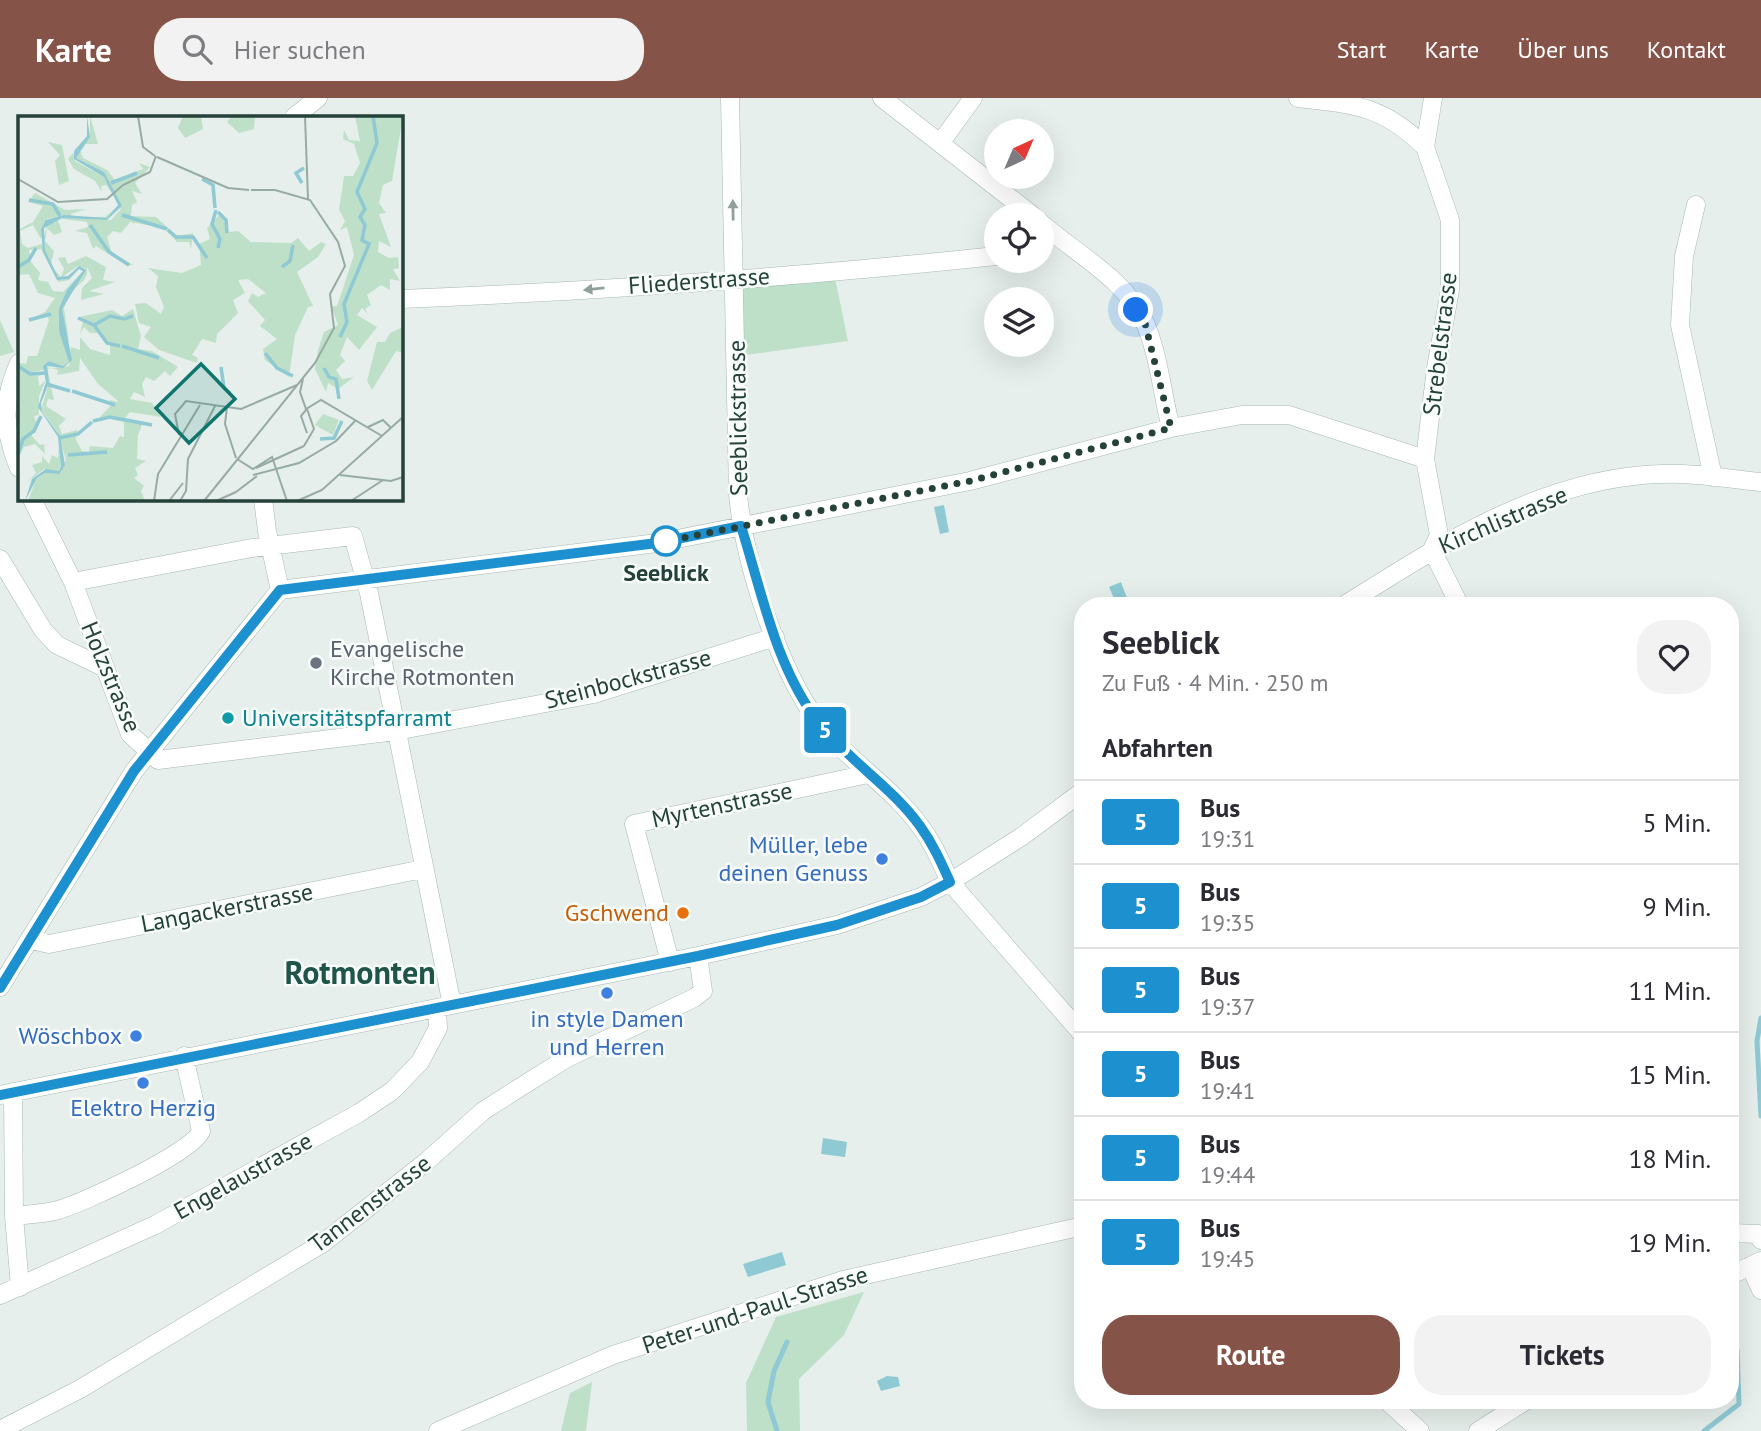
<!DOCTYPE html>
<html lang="de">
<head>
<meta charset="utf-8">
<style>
  :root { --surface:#fff; --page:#f2f2f3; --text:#2b2b33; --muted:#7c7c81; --line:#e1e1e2; --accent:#855347 }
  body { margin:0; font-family:"PT Sans",sans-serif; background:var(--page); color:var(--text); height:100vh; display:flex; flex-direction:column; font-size:26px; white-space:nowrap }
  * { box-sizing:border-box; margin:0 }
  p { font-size:23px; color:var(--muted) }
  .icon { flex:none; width:38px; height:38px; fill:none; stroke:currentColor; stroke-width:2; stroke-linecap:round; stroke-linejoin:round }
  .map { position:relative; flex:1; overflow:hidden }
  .details { position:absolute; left:1074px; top:499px; width:665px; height:812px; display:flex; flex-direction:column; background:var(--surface); border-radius:28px; box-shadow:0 7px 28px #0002 }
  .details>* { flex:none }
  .badge { padding:0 14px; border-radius:5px; font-size:24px; line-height:46px }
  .needle { width:46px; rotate:44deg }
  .tools { position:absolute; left:984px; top:21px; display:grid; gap:14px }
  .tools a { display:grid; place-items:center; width:70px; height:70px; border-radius:50%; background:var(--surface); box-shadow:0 7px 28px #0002; font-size:35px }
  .you { position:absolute; width:35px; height:35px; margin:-18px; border:5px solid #fff; border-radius:50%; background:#1a73e8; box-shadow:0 0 0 10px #1a73e833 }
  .map>.badge { position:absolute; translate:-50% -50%; box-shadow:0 0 0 4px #fff }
  h2 { padding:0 28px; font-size:26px; line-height:63px }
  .round { display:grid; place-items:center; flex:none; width:74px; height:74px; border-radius:28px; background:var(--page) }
  .head { display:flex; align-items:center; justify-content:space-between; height:119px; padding:0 28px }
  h1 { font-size:33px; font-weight:700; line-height:52px }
  .cta { display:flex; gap:14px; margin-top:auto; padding:14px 28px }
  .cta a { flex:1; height:80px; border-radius:28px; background:var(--accent); color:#fff; font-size:28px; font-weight:700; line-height:80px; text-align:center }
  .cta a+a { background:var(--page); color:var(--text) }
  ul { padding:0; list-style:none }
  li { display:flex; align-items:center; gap:21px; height:84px; padding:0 28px; border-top:2px solid var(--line) }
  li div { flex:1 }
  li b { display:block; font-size:26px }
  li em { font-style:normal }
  li .badge { min-width:77px; font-weight:700; text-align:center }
  header { display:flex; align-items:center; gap:42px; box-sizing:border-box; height:98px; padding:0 35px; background:var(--accent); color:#fff }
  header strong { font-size:33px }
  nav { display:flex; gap:38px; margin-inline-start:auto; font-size:24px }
  .search { width:490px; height:63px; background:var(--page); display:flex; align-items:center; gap:18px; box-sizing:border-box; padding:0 24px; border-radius:28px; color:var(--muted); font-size:26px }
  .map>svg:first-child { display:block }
  .green { fill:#bfe0c8 }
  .water { fill:#8ec9d4 }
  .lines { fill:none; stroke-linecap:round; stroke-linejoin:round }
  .stream { stroke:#8ec9d4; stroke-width:5 }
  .minor-casing { stroke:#a8b8b2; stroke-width:19 }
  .minor { stroke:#fff; stroke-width:18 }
  .oneway { fill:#92a09c }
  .line-casing { stroke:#fff; stroke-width:16 }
  .line { stroke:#1d90d0; stroke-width:10 }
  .walk { stroke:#24423a; stroke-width:7; stroke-dasharray:0 12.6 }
  .stop-dot { fill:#fff; stroke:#1d90d0; stroke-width:3.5 }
  .worship-dot { fill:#6b7280; stroke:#f7fbf9; stroke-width:2.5 }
  .culture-dot { fill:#0f9aa8; stroke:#f7fbf9; stroke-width:2.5 }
  .shop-dot { fill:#3f7fe0; stroke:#f7fbf9; stroke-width:2.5 }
  .food-dot { fill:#e8710a; stroke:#f7fbf9; stroke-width:2.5 }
  .labels { text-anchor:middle; stroke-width:5; stroke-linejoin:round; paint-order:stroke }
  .street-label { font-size:24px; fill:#24423a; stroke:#f7fbf9 }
  .stop-label { font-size:24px; font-weight:bold; fill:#24423a; stroke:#f7fbf9 }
  .worship-label { font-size:24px; fill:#5b616d; stroke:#f7fbf9; text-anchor:start }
  .culture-label { font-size:24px; fill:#0d838f; stroke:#f7fbf9; text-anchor:start }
  .shop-label { font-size:24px; fill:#366cbe; stroke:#f7fbf9; text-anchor:end }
  .food-label { font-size:24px; fill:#c56008; stroke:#f7fbf9; text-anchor:end }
  .district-label { font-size:32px; font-weight:bold; fill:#1f5548; stroke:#f7fbf9 }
  .inset-river { fill:none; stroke:#8ec9d4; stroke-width:3.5 }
  .inset-road { fill:none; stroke:#98aaa4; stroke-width:2 }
  .view { fill:#0f766e; fill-opacity:0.15; stroke:#0f766e; stroke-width:3.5 }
  .inset-edge { fill:none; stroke:#24423a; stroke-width:3.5 }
</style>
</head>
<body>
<header>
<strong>Karte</strong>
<div class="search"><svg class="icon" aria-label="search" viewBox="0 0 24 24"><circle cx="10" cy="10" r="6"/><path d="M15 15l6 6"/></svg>Hier suchen</div>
<nav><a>Start</a><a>Karte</a><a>Über uns</a><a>Kontakt</a></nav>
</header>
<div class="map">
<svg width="1761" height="1333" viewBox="0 0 1761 1333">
  <rect width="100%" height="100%" fill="#e6efeb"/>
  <!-- green -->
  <path class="green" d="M 834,175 L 848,243 L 738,258 L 735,180 Z
    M 0,222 L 14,254 L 0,258 Z
    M 864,1194 L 844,1237 L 799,1281 L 800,1333 L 747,1333 L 746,1285 L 776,1219 Z
    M 592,1284 L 586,1333 L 561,1333 L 570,1295 Z"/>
  <!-- water -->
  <path class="water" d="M 944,407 L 949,434 L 940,436 L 934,409 Z
    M 1121,484 L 1127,500 L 1123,506 L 1116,505 L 1109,489 Z
    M 823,1040 L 847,1044 L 845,1059 L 821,1056 Z
    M 782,1154 L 786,1167 L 748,1179 L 743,1166 Z
    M 887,1278 L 898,1279 L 900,1288 L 881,1293 L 877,1283 Z"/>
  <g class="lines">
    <!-- stream -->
    <path class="stream" d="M 1761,920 L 1757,943 L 1761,1018
      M 777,1333 L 768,1304 L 774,1273 L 787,1244
      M 1704,1333 L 1739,1306 L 1737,1252"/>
    <defs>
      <path id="minor" d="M 730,0 L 738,396 C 744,463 778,571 819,625 C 848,663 892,689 920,728 C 933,745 941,764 950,784 L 1083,937
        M 882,0 L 1032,117
        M 1298,0 C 1355,6 1383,8 1425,49
        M 1433,0 L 1425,49 L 1450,122 L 1450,192 L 1436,270 L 1425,361 L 1439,437 L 1432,452 L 1460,508
        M 294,19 L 318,0
        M 941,44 L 973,0
        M 1696,107 L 1684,158 L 1680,227 L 1713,379
        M 1041,125 C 1075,155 1127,182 1145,225 C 1159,257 1162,296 1171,330
        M 401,201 C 599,193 798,179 996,158
        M 19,265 C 2,303 3,331 19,370
        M 32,401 L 73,484 L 130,636 L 158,662 L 396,633 L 594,596 L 775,539
        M 263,401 L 267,433 L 280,492
        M 0,461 L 43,532 L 57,547 L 103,569
        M 73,484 L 252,450 L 353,438 L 369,495 L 452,907
        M 280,492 L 657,445 L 970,383 L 1171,330 L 1242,317 L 1289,317 L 1425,361
        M 1343,508 C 1440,447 1542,380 1660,376 C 1693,374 1728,381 1761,384
        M 32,842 L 49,846 L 423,771
        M 670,864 L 634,726 L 868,676
        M 0,889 L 134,673 L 280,492
        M 13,994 L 14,1118 L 20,1189
        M 0,997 L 698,858 L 837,827 L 921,799 L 950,784 L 1021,739 L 1083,693
        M 14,1118 C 29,1116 44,1116 58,1112 C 83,1105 194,1054 201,1033 L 184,958
        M 1731,1135 L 1758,1136 L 1761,1142
        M 1750,1168 L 1761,1192
        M 1731,1177 L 1761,1163
        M 0,1197 L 155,1127 L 359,1015 L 392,993 L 420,964 L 438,930 L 437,911
        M 1386,1302 L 1420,1333
        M 0,1332 L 80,1291 L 323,1145 L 427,1063 L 483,1013 L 519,990 L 567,960 L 694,900 L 703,893 L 698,858
        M 438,1333 L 613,1257 L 843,1182 L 1083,1128
        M 1478,1333 L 1527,1302"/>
    </defs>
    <!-- minor casing -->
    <use href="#minor" class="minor-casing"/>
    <!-- minor -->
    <use href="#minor" class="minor"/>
  </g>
  <!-- one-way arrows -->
  <defs><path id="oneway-solid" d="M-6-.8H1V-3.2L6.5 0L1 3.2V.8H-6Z" transform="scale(1.75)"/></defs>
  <g class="oneway">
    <use href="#oneway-solid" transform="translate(733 112) rotate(-91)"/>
    <use href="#oneway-solid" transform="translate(594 191) rotate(174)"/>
  </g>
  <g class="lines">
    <defs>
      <path id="line" d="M 0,890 L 134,673 L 280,492 L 657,445 L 741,428 C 762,495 776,570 819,625 C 849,663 892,689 920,728 C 933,746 941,764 950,784 L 921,799 L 837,827 L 698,858 L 0,997"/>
    </defs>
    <!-- line casing -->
    <use href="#line" class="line-casing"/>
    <!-- line -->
    <use href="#line" class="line"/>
    <!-- walk -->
    <path class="walk" d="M 666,443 L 657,445 L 970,383 L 1171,330 L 1145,225 L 1136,212"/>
  </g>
  <!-- markers -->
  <circle class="stop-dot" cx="666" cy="443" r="14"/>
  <circle class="worship-dot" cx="316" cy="565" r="7"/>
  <circle class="culture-dot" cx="228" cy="620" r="7"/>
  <g class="shop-dot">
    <circle cx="882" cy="761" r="7"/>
    <circle cx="607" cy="895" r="7"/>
    <circle cx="136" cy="938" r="7"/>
    <circle cx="143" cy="985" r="7"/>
  </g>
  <circle class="food-dot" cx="683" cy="815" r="7"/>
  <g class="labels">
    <!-- street labels -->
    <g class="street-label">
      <text transform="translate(699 183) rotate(-4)" y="8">Fliederstrasse</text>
      <text transform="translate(1440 246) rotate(-83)" y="8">Strebelstrasse</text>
      <text transform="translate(738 320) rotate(-91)" y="8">Seeblickstrasse</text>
      <text transform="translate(1503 422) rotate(-23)" y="8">Kirchlistrasse</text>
      <text transform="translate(111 579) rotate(67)" y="8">Holzstrasse</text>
      <text transform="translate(628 581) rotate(-15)" y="8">Steinbockstrasse</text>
      <text transform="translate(722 707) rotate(-12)" y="8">Myrtenstrasse</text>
      <text transform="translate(227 810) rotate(-11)" y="8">Langackerstrasse</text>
      <text transform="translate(243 1078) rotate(-29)" y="8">Engelaustrasse</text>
      <text transform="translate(370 1106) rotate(-37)" y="8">Tannenstrasse</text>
      <text transform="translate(755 1212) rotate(-18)" y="8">Peter-und-Paul-Strasse</text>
    </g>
    <!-- stop labels -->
    <g class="stop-label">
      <text x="666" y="483">Seeblick</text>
    </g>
    <!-- worship labels -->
    <g class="worship-label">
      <text x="330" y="559">Evangelische<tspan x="330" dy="28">Kirche Rotmonten</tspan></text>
    </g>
    <!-- culture labels -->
    <g class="culture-label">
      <text x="242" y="628">Universitätspfarramt</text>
    </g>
    <!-- shop labels -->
    <g class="shop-label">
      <text x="868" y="755">Müller, lebe<tspan x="868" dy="28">deinen Genuss</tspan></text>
      <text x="607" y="929" text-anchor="middle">in style Damen<tspan x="607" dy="28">und Herren</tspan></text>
      <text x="122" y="946">Wöschbox</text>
      <text x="143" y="1018" text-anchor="middle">Elektro Herzig</text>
    </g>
    <!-- food labels -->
    <g class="food-label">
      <text x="669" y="823">Gschwend</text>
    </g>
    <!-- district labels -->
    <g class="district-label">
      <text x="360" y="886">Rotmonten</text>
    </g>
  </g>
  <!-- overview -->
  <g transform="translate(18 18)">
    <rect width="385" height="385" fill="#e6efeb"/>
    <path d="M 72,0 L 80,28 L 67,28 L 62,35 L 65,42 L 89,54 L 97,64 L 125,53 L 121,47 L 132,51 L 117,67 L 124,78 L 114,75 L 119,86 L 114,89 L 113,100 L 138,101 L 159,120 L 175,117 L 173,133 L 171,126 L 159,126 L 146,112 L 112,106 L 103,117 L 95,115 L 89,121 L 94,137 L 115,149 L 110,150 L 78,130 L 75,133 L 69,117 L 57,115 L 70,111 L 69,106 L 45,103 L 40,104 L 44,116 L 36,119 L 29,112 L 27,125 L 36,135 L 33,148 L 27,134 L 26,121 L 29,108 L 45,102 L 93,104 L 103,93 L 86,56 L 58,42 L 60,34 L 72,21 ZM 165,0 L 183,0 L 185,13 L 167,22 L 160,12 ZM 237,0 L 236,13 L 221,17 L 209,6 L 213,1 ZM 337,0 L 385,0 L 374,65 L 365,69 L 361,87 L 368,97 L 361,98 L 373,131 L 361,125 L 360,136 L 371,142 L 380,141 L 381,152 L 375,153 L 382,165 L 372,163 L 372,174 L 363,169 L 349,179 L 353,189 L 347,193 L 350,198 L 344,192 L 339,199 L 359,211 L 341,234 L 329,221 L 322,239 L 327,245 L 318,254 L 324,263 L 336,261 L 320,273 L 310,267 L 308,276 L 297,253 L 300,234 L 306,216 L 320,209 L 313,190 L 319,190 L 336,139 L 329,111 L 322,114 L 327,105 L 321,94 L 326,60 L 335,60 L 342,47 L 336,28 L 325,23 L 326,14 L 331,24 L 342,25 ZM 30,26 L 44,29 L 51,65 L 41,69 L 37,45 L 42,39 ZM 55,37 L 57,45 L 86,61 L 100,85 L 88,69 L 83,70 L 84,76 L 77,65 L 56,53 L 50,43 ZM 17,77 L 47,94 L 69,93 L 52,98 L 57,101 L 87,101 L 100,90 L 89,102 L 58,102 L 47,99 L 29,103 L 23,123 L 15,109 L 2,115 L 4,128 L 10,132 L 24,128 L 39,164 L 51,163 L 60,154 L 51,164 L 40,166 L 23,133 L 11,134 L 13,146 L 22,157 L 20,164 L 30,166 L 35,175 L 45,176 L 65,155 L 49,174 L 41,192 L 41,215 L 51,236 L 51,246 L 45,250 L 31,245 L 25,254 L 9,257 L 25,257 L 20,261 L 21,270 L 28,264 L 21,280 L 21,299 L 16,300 L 18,306 L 22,300 L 24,302 L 12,318 L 22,329 L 26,328 L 27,338 L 17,328 L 6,331 L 1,340 L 0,247 L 8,248 L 10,240 L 19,240 L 31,204 L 28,199 L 11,204 L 27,196 L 37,182 L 20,177 L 11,158 L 0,159 L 0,114 L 15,106 L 25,90 L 10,86 ZM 203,97 L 210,116 L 220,115 L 233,126 L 273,127 L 280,122 L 291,135 L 303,126 L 308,128 L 300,141 L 279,156 L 295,190 L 290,191 L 277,219 L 271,261 L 247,244 L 245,233 L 259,223 L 242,210 L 247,204 L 230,185 L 234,177 L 240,181 L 248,177 L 230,163 L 220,164 L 227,177 L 215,184 L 220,197 L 199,218 L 198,227 L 184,223 L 174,239 L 180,242 L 179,247 L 141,234 L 126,221 L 133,211 L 121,207 L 117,188 L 128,187 L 143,198 L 146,191 L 138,171 L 140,160 L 130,152 L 164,157 L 183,149 L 181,128 L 192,123 L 189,112 ZM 68,140 L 88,151 L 85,164 L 97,166 L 71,175 L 86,178 L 63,184 L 64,172 L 74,162 L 69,151 L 69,158 L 66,164 L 53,176 L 46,192 L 51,226 L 44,213 L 44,191 L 49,179 L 68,153 L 60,150 L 43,162 L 40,161 L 35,152 L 43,161 L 46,153 L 40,142 L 47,141 L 50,148 ZM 115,193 L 123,220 L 120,233 L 134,235 L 160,251 L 152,260 L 147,255 L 136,265 L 128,261 L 124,268 L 127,281 L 116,276 L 112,283 L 134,287 L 143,301 L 112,296 L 107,302 L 133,307 L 124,309 L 120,319 L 119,343 L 128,345 L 117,352 L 120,359 L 116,362 L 126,370 L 123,375 L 127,385 L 10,385 L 18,363 L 27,357 L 41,358 L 48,344 L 40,317 L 23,294 L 31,267 L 27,253 L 51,250 L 53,231 L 62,234 L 62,221 L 72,233 L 92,239 L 92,230 L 82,217 L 72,217 L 66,211 L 62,218 L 65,205 L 61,201 L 94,194 L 104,200 ZM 62,242 L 80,268 L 101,286 L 91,284 L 94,288 L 82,301 L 106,306 L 106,321 L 102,320 L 95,332 L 72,330 L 71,336 L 64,335 L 57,322 L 62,318 L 59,314 L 44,318 L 41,310 L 48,303 L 28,290 L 30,283 L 36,284 L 29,251 L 40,254 L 39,259 L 61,255 ZM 385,211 L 385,237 L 378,235 L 354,274 L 349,265 L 359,226 L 367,226 L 372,217 ZM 305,298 L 321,304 L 315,319 L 297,309 ZM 41,331 L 44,343 L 41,355 L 26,353 L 8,367 L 18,357 L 14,349 L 24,346 L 24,340 L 31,348 L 34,339 L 40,342 Z" fill="#bfe0c8" fill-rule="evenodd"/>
    <path d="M 69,0 L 72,21 L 58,42 L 86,56 L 104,90 L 89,104 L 44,102 L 26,112 L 27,134 L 40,161 L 50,160 L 61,150 L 68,154 L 44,193 L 54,244 L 45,252 L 29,250 L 31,267 L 23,287 L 24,296 L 42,320 L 47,349 L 41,358 L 27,357 L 19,362 L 7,385 L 14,363 L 28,353 L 41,355 L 43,350 L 40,321 L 20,291 L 28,266 L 25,250 L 31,245 L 45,250 L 51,246 L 41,215 L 41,192 L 49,174 L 65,155 L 61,153 L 51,163 L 39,164 L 25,136 L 23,113 L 28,104 L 46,99 L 89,102 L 100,89 L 86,61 L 56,43 L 56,35 L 69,20 Z" fill="#8ec9d4"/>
    <path class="inset-river" d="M 184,63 L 195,69 L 197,92M 93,67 L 119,57M 284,67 L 278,57 L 286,52M 11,84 L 35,88 L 42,100M 198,94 L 194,108 L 202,123 L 200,132M 200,96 L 208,104 L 209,117M 104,99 L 149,113M 72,109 L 91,136 L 111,149M 150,114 L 158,121 L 175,121 L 189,142M 0,151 L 11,144 L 18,132M 264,151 L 272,145 L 275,129M 60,202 L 76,209 L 92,200 L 106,203 L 115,200M 11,204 L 33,198M 76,209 L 89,227 L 102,230M 322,221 L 329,206 L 326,188 L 351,128 L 344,124 L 347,109 L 342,101 L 347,93 L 339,76 L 359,27 L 355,0M 104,230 L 141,242M 247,237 L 259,252 L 275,260M 0,250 L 12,258 L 27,257M 203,251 L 206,272 L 212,277M 306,252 L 311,261 L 318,263 L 321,283M 28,268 L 52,275M 54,275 L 97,289M 75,305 L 92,301 L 134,309M 41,322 L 60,318 L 74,306M 302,323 L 316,322 L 324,305M 0,339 L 5,323 L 16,315 L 23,300M 50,339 L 89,336"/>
    <path class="inset-road" d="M 120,0 L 125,31 L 137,40M 287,0 L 290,83M 139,41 L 210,72 L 231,74M 0,63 L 40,86 L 89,83 L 105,69 L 132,56 L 138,40M 285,263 L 282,276 L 288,293 L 303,284 L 364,320M 209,291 L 207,308 L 218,342M 288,294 L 283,300 L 289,317M 350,311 L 365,304 L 373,312M 161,319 L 157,298 L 168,285 L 223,293 L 279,269M 286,330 L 296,313 L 289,293M 219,343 L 235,353 L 254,341 L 269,385M 238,352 L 286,330M 235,359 L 281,347 L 318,325 L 337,305M 322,359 L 373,365 L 385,361M 218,376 L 239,360M 136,385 L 140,358 L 182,289M 151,385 L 165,367M 162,385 L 168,375 L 170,343 L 197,290M 186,385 L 297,247 L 316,212 L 312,178 L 327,150 L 320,126 L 292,84 L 257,74 L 233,74M 198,385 L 218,376M 279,385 L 304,374 L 385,301M 333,385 L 365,364"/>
    <path class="view" d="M 183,248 L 217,283 L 171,327 L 138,292 Z"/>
    <rect width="385" height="385" class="inset-edge"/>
  </g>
</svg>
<div class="tools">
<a><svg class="needle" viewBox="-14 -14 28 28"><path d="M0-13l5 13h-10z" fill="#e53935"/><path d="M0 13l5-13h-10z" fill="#7c7c81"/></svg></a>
<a><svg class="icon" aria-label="locate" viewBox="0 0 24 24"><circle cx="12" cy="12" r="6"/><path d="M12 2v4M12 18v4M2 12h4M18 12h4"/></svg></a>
<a><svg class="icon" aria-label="layers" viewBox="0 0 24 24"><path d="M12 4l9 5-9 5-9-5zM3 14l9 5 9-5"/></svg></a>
</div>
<div class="you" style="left:1136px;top:212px"></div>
<b class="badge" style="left:825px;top:632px;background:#1d90d0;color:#fff">5</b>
<section class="details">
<div class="head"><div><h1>Seeblick</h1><p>Zu Fuß · 4 Min. · 250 m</p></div><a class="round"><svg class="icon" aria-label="heart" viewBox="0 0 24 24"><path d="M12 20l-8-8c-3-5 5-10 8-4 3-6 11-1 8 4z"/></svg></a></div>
<h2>Abfahrten</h2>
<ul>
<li><span class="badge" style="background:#1d90d0;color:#fff">5</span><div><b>Bus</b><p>19:31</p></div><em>5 Min.</em></li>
<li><span class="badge" style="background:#1d90d0;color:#fff">5</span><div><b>Bus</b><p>19:35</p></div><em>9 Min.</em></li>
<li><span class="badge" style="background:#1d90d0;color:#fff">5</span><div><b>Bus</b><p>19:37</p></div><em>11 Min.</em></li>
<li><span class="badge" style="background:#1d90d0;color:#fff">5</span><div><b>Bus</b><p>19:41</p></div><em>15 Min.</em></li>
<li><span class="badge" style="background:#1d90d0;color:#fff">5</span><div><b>Bus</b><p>19:44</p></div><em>18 Min.</em></li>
<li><span class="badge" style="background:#1d90d0;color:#fff">5</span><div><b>Bus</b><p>19:45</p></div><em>19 Min.</em></li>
</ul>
<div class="cta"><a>Route</a><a>Tickets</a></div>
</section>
</div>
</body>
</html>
